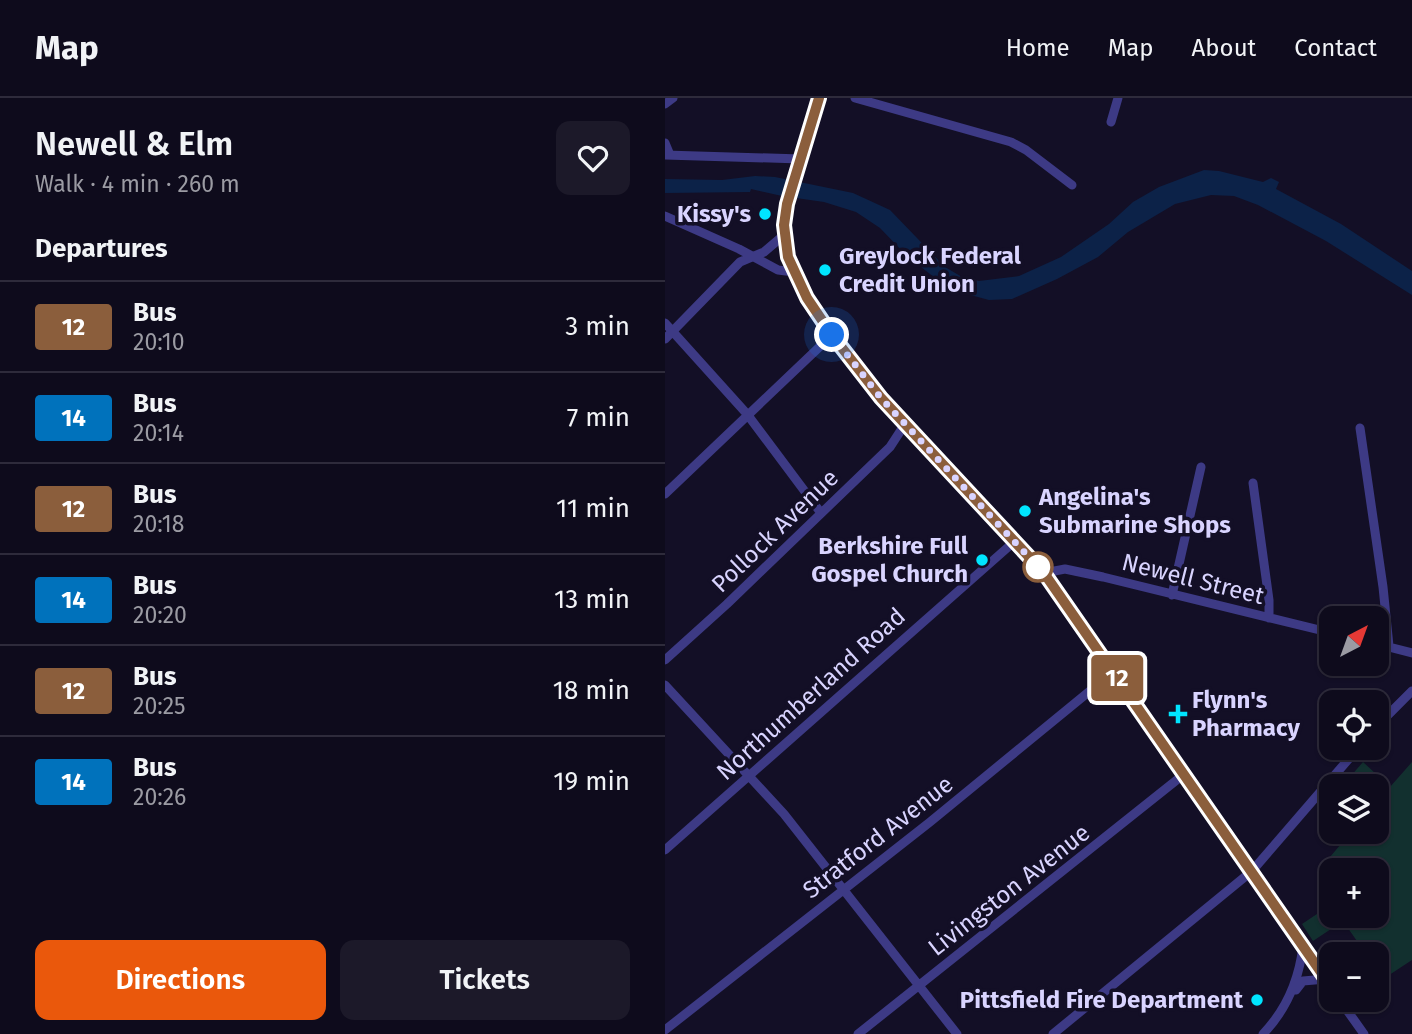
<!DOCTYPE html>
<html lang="en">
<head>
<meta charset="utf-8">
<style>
  :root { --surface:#0e0b1c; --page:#1c1929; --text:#f1f3f6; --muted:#9b9ba3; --line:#2e2b3b; --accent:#ea580c }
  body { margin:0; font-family:"Fira Sans",sans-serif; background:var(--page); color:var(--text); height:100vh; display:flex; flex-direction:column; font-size:26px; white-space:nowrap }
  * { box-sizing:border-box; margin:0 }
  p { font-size:23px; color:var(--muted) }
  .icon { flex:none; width:38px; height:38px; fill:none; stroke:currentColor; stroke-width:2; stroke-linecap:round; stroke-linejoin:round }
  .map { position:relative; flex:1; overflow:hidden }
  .sheet { display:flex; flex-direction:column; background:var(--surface); width:665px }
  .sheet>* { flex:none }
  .badge { padding:0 14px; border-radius:5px; font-size:24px; line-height:46px }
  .needle { width:46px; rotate:41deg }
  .tools { position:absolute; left:654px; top:508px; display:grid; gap:14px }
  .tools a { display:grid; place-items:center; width:70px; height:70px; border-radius:14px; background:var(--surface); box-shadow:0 2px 5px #0004,0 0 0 2px var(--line); font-size:35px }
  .you { position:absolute; width:35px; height:35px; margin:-18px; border:5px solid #fff; border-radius:50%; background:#1a73e8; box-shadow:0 0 0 10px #1a73e833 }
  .map>.badge { position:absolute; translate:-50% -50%; box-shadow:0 0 0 4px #fff }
  h2 { padding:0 35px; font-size:26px; line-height:63px }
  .round { display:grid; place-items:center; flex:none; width:74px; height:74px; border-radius:14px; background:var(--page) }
  .summary { display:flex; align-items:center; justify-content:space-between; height:119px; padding:0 35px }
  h1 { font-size:33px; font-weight:600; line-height:52px }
  .primary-button { display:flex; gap:14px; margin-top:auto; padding:14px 35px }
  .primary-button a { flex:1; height:80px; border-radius:14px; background:var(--accent); color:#fff; font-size:28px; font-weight:600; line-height:80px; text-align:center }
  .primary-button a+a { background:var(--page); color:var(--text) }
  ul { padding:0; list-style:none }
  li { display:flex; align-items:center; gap:21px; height:91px; padding:0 35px; border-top:2px solid var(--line) }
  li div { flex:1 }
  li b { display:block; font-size:26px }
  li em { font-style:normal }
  li .badge { min-width:77px; font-weight:700; text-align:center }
  header { display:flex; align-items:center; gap:42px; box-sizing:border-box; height:98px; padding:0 35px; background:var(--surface); border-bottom:2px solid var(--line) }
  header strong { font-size:33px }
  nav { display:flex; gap:38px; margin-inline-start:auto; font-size:24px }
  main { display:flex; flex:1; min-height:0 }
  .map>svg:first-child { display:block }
  .green { fill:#12302f }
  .water { fill:#0c2248 }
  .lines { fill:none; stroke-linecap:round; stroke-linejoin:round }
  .minor { stroke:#3d3a85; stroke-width:9 }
  .line-casing { stroke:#fff; stroke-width:16 }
  .line { stroke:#8b5e3c; stroke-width:10 }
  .walk { stroke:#d9d4ff; stroke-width:7; stroke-dasharray:0 12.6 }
  .poi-dot { fill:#00e5ff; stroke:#130f26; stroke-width:2.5 }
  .stop-dot { fill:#fff; stroke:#8b5e3c; stroke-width:3.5 }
  .labels { text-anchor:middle; stroke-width:7; stroke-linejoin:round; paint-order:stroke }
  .poi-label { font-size:24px; font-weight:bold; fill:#d9d4ff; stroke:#130f26; text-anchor:end }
  .street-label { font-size:24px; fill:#d9d4ff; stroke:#130f26 }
</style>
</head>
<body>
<header>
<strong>Map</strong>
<nav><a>Home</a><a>Map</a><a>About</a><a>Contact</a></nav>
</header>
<main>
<section class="sheet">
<div class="summary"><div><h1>Newell &amp; Elm</h1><p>Walk · 4 min · 260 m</p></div><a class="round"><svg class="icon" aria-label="heart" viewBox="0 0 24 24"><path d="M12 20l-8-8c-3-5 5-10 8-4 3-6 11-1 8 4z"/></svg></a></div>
<h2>Departures</h2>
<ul>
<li><span class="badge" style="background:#8b5e3c;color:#fff">12</span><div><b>Bus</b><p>20:10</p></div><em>3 min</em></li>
<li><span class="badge" style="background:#0072bc;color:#fff">14</span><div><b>Bus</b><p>20:14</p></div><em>7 min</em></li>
<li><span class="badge" style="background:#8b5e3c;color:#fff">12</span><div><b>Bus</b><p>20:18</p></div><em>11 min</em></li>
<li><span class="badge" style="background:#0072bc;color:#fff">14</span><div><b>Bus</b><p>20:20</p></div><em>13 min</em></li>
<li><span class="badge" style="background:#8b5e3c;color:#fff">12</span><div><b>Bus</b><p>20:25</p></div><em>18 min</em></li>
<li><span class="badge" style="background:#0072bc;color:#fff">14</span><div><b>Bus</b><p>20:26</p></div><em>19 min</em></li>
</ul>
<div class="primary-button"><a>Directions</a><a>Tickets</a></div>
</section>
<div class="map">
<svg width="747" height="936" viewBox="0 0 747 936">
  <rect width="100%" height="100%" fill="#130f26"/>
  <!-- green -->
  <path class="green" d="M 698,664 L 725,689 L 747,664 L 747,862 L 712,885 L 712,856 L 701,856 L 678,823 L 648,843 L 637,826 L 667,806 L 667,817 L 712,817 L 712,772 L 667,772 L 667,783 L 654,772 L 687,733 L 712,733 L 712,688 L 695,688 L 685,679 Z"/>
  <!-- water -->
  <path class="water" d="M 539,72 L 554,73 L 598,84 L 606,80 L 614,84 L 611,91 L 676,126 L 747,173 L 747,197 L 661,143 L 593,107 L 569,98 L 546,97 L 510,106 L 463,134 L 433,159 L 392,181 L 347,201 L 324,202 L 298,195 L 279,187 L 242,158 L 215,130 L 191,114 L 159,104 L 117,98 L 86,91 L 85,94 L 0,95 L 0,81 L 57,82 L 90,78 L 110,79 L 188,95 L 225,112 L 280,169 L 297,179 L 314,183 L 354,178 L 396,159 L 444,126 L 468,104 L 494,89 Z"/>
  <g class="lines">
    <!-- minor -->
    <path class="minor" d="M 154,0 L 122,106 L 119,127 L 123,159 L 142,200 L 167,237 L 216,300 L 379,475 L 667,890
      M 190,0 L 346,44 L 361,52 L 407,87
      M 0,6 L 8,0
      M 446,24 L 453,0
      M 0,45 L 5,57
      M 0,57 L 136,61
      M 0,118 L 74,151 L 113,172 L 129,174
      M 0,225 L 82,316 L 156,415
      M 0,241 L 75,164 L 99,154 L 119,137
      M 695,330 L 718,489 L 724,548
      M 588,385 L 604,502 L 604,520
      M 0,396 L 167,237
      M 379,475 L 400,471 L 438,479 L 667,535
      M 507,497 L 536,369
      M 712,546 L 747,555
      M 0,562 L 62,506 L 225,349 L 240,326
      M 0,587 L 119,716 L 292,936
      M 712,628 L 747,593
      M 0,752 L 350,443
      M 631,892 L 638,883 L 661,881
      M 674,901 L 699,936
      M 0,932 L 265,724 L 448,574
      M 193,936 L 518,677
      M 388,936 L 587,773 L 694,649
      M 598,936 C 622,911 634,882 638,848"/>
  </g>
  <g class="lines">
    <defs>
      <path id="line" d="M 154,0 L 122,106 L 119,127 L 123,159 L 142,200 L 167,237 L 216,300 L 379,475 L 667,890"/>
    </defs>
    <!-- line casing -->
    <use href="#line" class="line-casing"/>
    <!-- line -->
    <use href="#line" class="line"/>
    <!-- walk -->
    <path class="walk" d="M 167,237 L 216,300 L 373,469"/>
  </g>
  <!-- markers -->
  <g class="poi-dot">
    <circle cx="100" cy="116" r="7"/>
    <circle cx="160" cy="172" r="7"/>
    <circle cx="360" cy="413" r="7"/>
    <circle cx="317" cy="462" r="7"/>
    <path d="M509.5 605.5h7v7h7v7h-7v7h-7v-7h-7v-7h7z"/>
    <circle cx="592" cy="902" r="7"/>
  </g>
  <circle class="stop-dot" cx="373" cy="469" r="14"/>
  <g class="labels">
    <!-- poi labels -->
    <g class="poi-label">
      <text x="86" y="124">Kissy's</text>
      <text x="174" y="166" text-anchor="start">Greylock Federal<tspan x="174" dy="28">Credit Union</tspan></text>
      <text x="374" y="407" text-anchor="start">Angelina's<tspan x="374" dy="28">Submarine Shops</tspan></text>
      <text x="303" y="456">Berkshire Full<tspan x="303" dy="28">Gospel Church</tspan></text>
      <text x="527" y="610" text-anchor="start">Flynn's<tspan x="527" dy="28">Pharmacy</tspan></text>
      <text x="578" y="910">Pittsfield Fire Department</text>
    </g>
    <!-- street labels -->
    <g class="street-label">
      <text transform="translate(110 433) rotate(-44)" y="8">Pollock Avenue</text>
      <text transform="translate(528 481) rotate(14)" y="8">Newell Street</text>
      <text transform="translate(146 596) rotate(-42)" y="8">Northumberland Road</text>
      <text transform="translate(213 739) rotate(-38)" y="8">Stratford Avenue</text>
      <text transform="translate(344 792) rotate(-38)" y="8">Livingston Avenue</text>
    </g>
  </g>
</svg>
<div class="tools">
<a><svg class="needle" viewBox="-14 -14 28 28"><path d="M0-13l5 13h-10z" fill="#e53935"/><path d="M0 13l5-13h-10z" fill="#9b9ba3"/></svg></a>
<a><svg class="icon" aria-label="locate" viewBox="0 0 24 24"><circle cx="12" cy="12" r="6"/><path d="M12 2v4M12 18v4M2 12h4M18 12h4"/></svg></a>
<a><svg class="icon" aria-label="layers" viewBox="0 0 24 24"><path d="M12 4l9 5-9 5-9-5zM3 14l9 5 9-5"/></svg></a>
<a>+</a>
<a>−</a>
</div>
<div class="you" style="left:167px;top:237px"></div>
<b class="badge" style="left:452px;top:580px;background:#8b5e3c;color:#fff">12</b>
</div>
</main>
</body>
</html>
